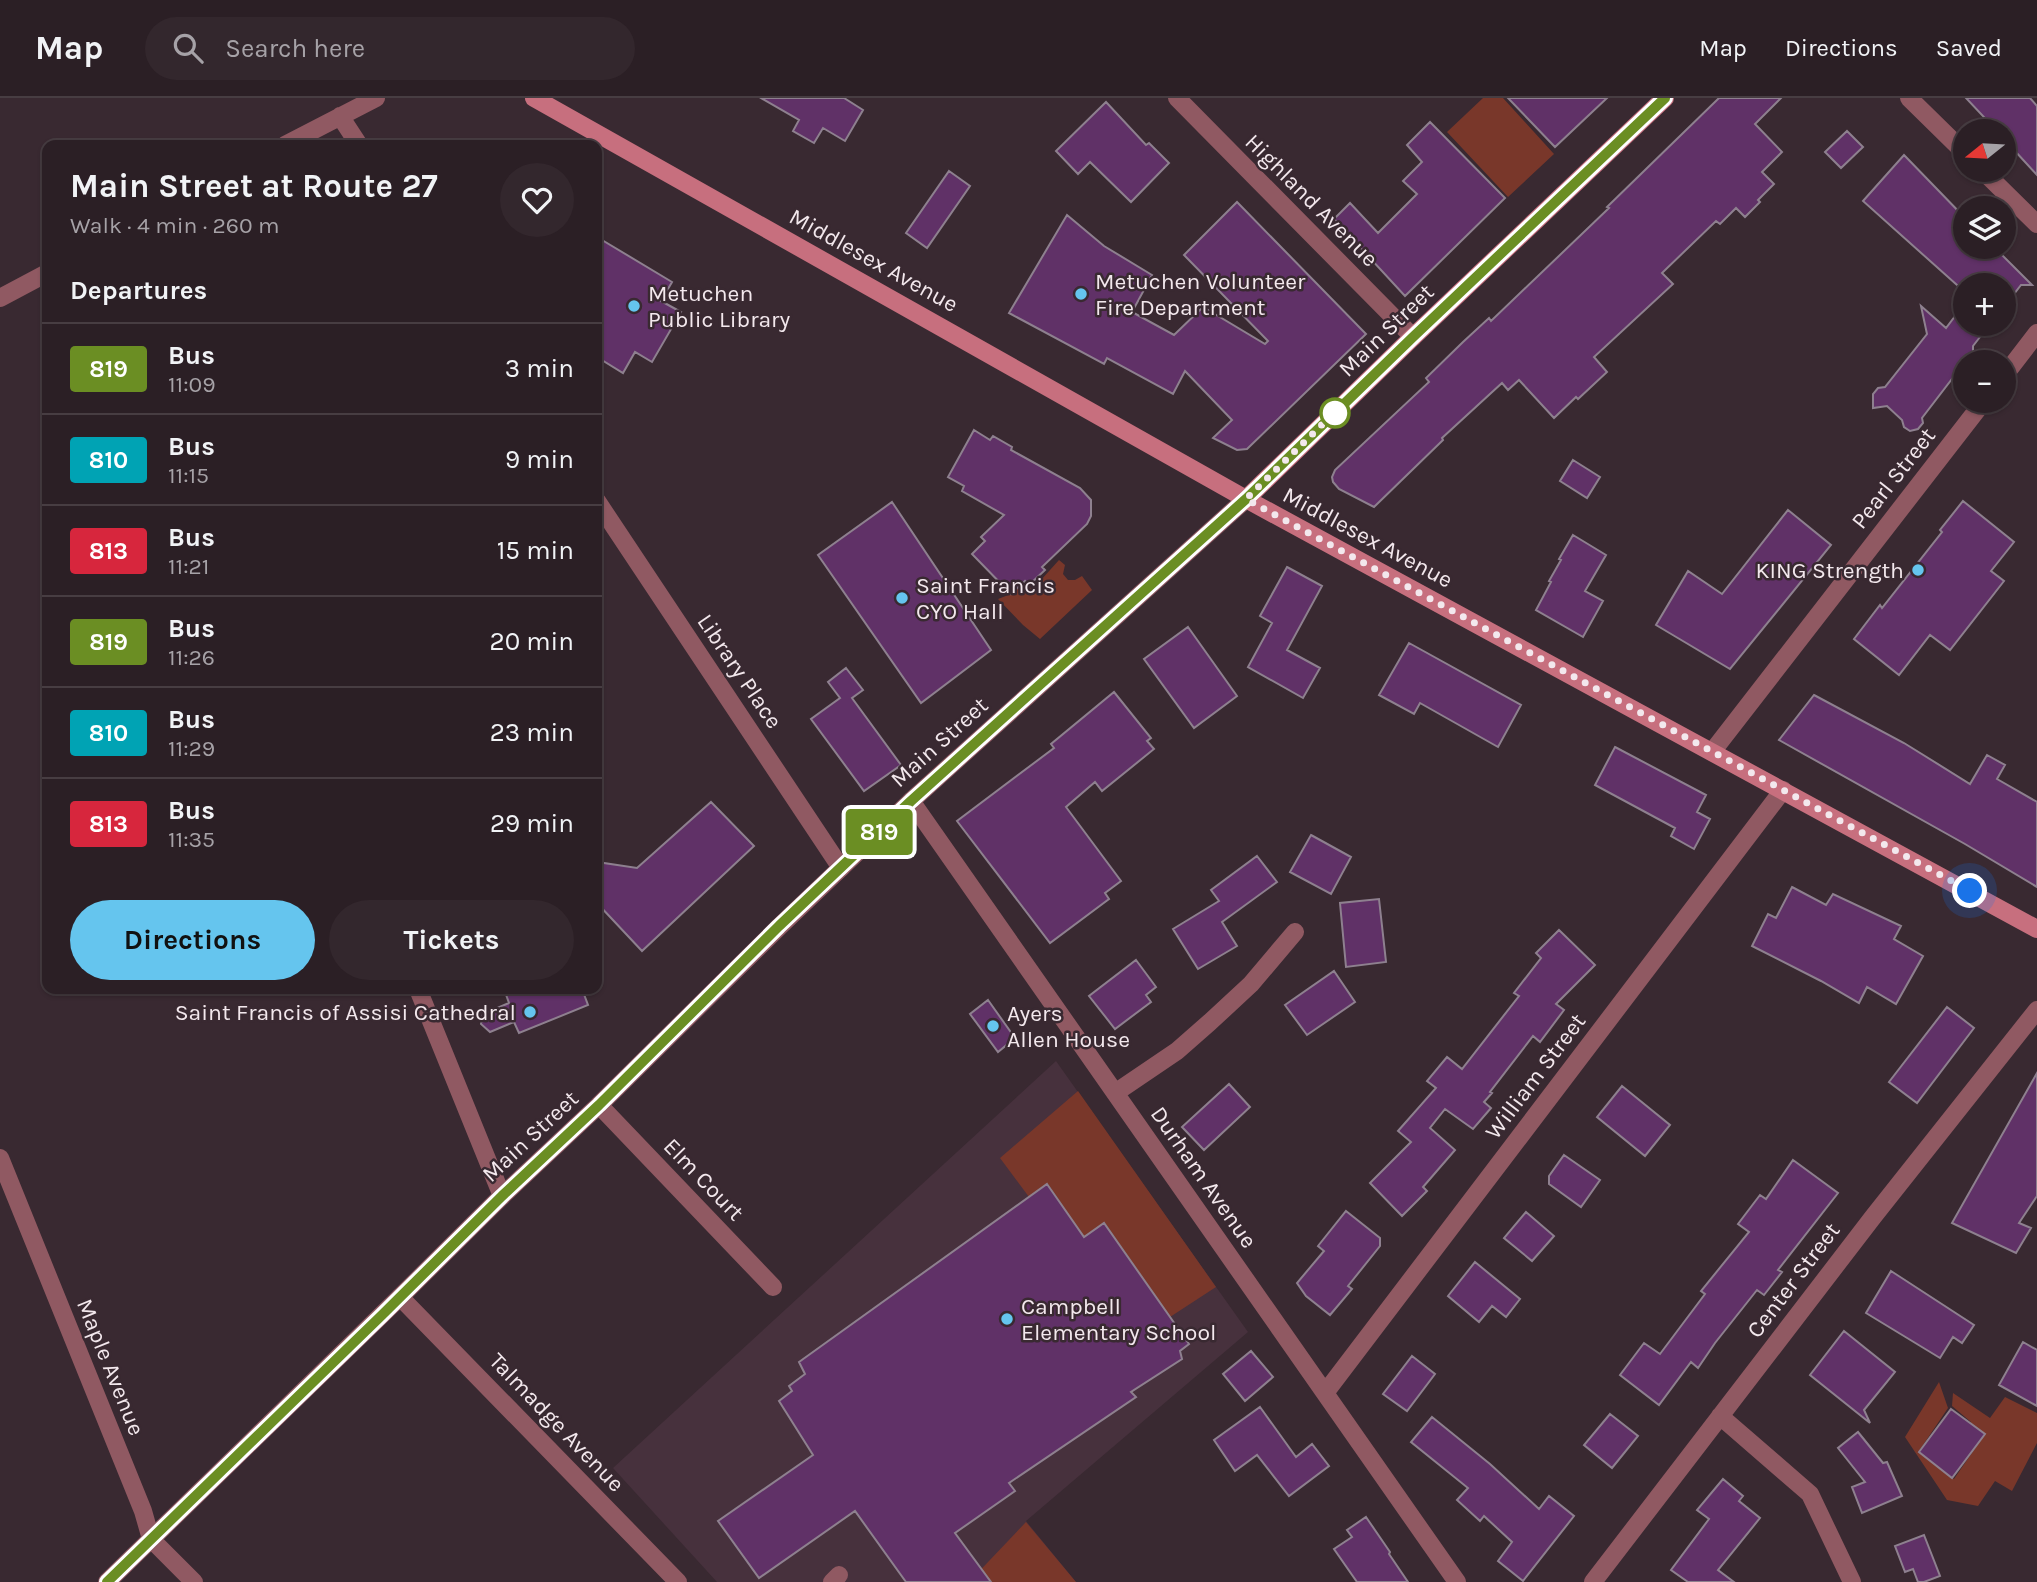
<!DOCTYPE html>
<html lang="en">
<head>
<meta charset="utf-8">
<style>
  :root { --surface:#2b1f25; --page:#33272d; --text:#f1f3f6; --muted:#a6a2a7; --line:#473d42; --accent:#65c5ee }
  body { margin:0; font-family:Karla,sans-serif; background:var(--page); color:var(--text); height:100vh; display:flex; flex-direction:column; font-size:26px; white-space:nowrap }
  * { box-sizing:border-box; margin:0 }
  p { font-size:23px; color:var(--muted) }
  .icon { flex:none; width:38px; height:38px; fill:none; stroke:currentColor; stroke-width:2; stroke-linecap:round; stroke-linejoin:round }
  .map { position:relative; flex:1; overflow:hidden }
  .details { position:absolute; left:42px; top:42px; width:560px; height:854px; display:flex; flex-direction:column; background:var(--surface); border-radius:14px; box-shadow:0 2px 5px #0004,0 0 0 2px var(--line) }
  .details>* { flex:none }
  .badge { padding:0 14px; border-radius:5px; font-size:24px; line-height:46px }
  .needle { width:46px; rotate:252deg }
  .buttons { position:absolute; left:1953px; top:21px; display:grid; gap:14px }
  .buttons a { display:grid; place-items:center; width:63px; height:63px; border-radius:50%; background:var(--surface); box-shadow:0 2px 5px #0004,0 0 0 2px var(--line); font-size:35px }
  .you { position:absolute; width:35px; height:35px; margin:-18px; border:5px solid #fff; border-radius:50%; background:#1a73e8; box-shadow:0 0 0 10px #1a73e833 }
  .map>.badge { position:absolute; translate:-50% -50%; box-shadow:0 0 0 4px #fff }
  h2 { padding:0 28px; font-size:26px; line-height:63px }
  .round { display:grid; place-items:center; flex:none; width:74px; height:74px; border-radius:37px; background:var(--page) }
  .summary { display:flex; align-items:center; justify-content:space-between; height:119px; padding:0 28px }
  h1 { font-size:33px; font-weight:700; line-height:52px }
  .action { display:flex; gap:14px; margin-top:auto; padding:14px 28px }
  .action a { flex:1; height:80px; border-radius:42px; background:var(--accent); color:#111; font-size:28px; font-weight:700; line-height:80px; text-align:center }
  .action a+a { background:var(--page); color:var(--text) }
  ul { padding:0; list-style:none }
  li { display:flex; align-items:center; gap:21px; height:91px; padding:0 28px; border-top:2px solid var(--line) }
  li div { flex:1 }
  li b { display:block; font-size:26px }
  li em { font-style:normal }
  li .badge { min-width:77px; font-weight:700; text-align:center }
  header { display:flex; align-items:center; gap:42px; box-sizing:border-box; height:98px; padding:0 35px; background:var(--surface); border-bottom:2px solid var(--line) }
  header strong { font-size:33px }
  nav { display:flex; gap:38px; margin-inline-start:auto; font-size:24px }
  .search { width:490px; height:63px; background:var(--page); display:flex; align-items:center; gap:18px; box-sizing:border-box; padding:0 24px; border-radius:38px; color:var(--muted); font-size:26px }
  .map>svg:first-child { display:block }
  .built { fill:#47313d }
  .green { fill:#79372a }
  .building { fill:#603167; stroke:#8e808f; stroke-width:2 }
  .lines { fill:none; stroke-linecap:round; stroke-linejoin:round }
  .minor { stroke:#905962; stroke-width:18 }
  .tertiary { stroke:#905962; stroke-width:18 }
  .secondary { stroke:#c76f7e; stroke-width:18 }
  .line-casing { stroke:#fff; stroke-width:16 }
  .line { stroke:#6b8e23; stroke-width:10 }
  .walk { stroke:#f3e8ed; stroke-width:7; stroke-dasharray:0 12.6 }
  .poi-dot { fill:#65c5ee; stroke:#392931; stroke-width:2.5 }
  .stop-dot { fill:#fff; stroke:#6b8e23; stroke-width:3.5 }
  .labels { text-anchor:middle; stroke-width:5; stroke-linejoin:round; paint-order:stroke }
  .street-label { font-size:23px; fill:#f3e8ed; stroke:#392931 }
  .poi-label { font-size:23px; fill:#f3e8ed; stroke:#392931; text-anchor:start }
</style>
</head>
<body>
<header>
<strong>Map</strong>
<div class="search"><svg class="icon" aria-label="search" viewBox="0 0 24 24"><circle cx="10" cy="10" r="6"/><path d="M15 15l6 6"/></svg>Search here</div>
<nav><a>Map</a><a>Directions</a><a>Saved</a></nav>
</header>
<div class="map">
<svg width="2037" height="1484" viewBox="0 0 2037 1484">
  <rect width="100%" height="100%" fill="#392931"/>
  <!-- built -->
  <path class="built" d="M 1056,963 L 1248,1234 L 1026,1423 L 1076,1484 L 717,1484 L 613,1370 Z"/>
  <!-- green -->
  <path class="green" d="M 1483,0 L 1503,0 L 1554,56 L 1508,99 L 1447,34 Z
    M 1059,462 L 1065,467 L 1063,476 L 1068,482 L 1075,482 L 1082,478 L 1092,492 L 1040,541 L 1023,527 L 998,501 L 1011,496 L 1025,483 L 1032,492 Z
    M 1078,993 L 1216,1189 L 1170,1219 L 1105,1125 L 1084,1139 L 1048,1086 L 1029,1099 L 1000,1060 Z
    M 1939,1284 L 1948,1310 L 1919,1353 L 1954,1381 L 1980,1343 L 1966,1331 L 1971,1324 L 1952,1308 L 1953,1295 L 1990,1320 L 2005,1299 L 2037,1315 L 2037,1345 L 2012,1393 L 1995,1383 L 1978,1408 L 1947,1402 L 1905,1339 Z
    M 1026,1424 L 1076,1484 L 969,1484 Z"/>
  <!-- building -->
  <path class="building" d="M 761,0 L 844,0 L 863,12 L 845,43 L 823,30 L 814,45 L 793,33 L 799,22 Z
    M 1508,0 L 1607,0 L 1555,49 Z
    M 1719,0 L 1781,0 L 1755,26 L 1782,54 L 1762,74 L 1774,86 L 1758,102 L 1760,104 L 1745,119 L 1736,110 L 1720,126 L 1716,123 L 1662,175 L 1673,186 L 1594,259 L 1607,274 L 1578,301 L 1576,299 L 1554,320 L 1519,282 L 1508,292 L 1502,285 L 1442,340 L 1443,342 L 1374,409 L 1339,391 L 1333,384 L 1332,379 L 1335,372 L 1429,284 L 1426,280 L 1463,244 L 1489,220 L 1491,223 L 1609,110 L 1607,109 Z
    M 1966,0 L 2030,0 L 2037,8 L 2037,77 L 2004,41 L 2004,33 L 1997,33 Z
    M 1106,4 L 1146,47 L 1149,45 L 1169,65 L 1131,104 L 1090,64 L 1078,76 L 1056,53 Z
    M 1430,24 L 1505,100 L 1405,198 L 1334,121 L 1350,105 L 1378,135 L 1417,96 L 1403,83 L 1422,64 L 1407,47 Z
    M 1847,33 L 1863,49 L 1841,70 L 1825,54 Z
    M 1904,57 L 1965,120 L 1965,149 L 1994,149 L 2032,187 L 2021,187 L 2004,209 L 2004,187 L 1957,187 L 1863,103 Z
    M 949,73 L 970,88 L 927,150 L 906,135 Z
    M 1237,104 L 1366,236 L 1247,351 L 1237,352 L 1213,340 L 1232,322 L 1185,273 L 1173,296 L 1107,260 L 1104,266 L 1009,215 L 1067,117 L 1104,148 L 1152,177 L 1132,214 L 1174,237 L 1203,209 L 1265,246 L 1268,243 L 1184,157 Z
    M 597,139 L 672,184 L 661,203 L 681,214 L 652,264 L 635,254 L 623,275 L 597,259 Z
    M 1965,205 L 1965,226 L 1990,226 L 1973,248 L 1973,259 L 1970,264 L 1965,264 L 1922,320 L 1923,325 L 1918,331 L 1910,333 L 1904,329 L 1902,322 L 1887,308 L 1873,310 L 1873,296 L 1878,290 L 1885,289 L 1927,236 L 1921,208 L 1946,230 Z
    M 974,332 L 990,342 L 993,338 L 1012,349 L 1011,352 L 1080,390 L 1091,402 L 1091,418 L 1087,426 L 1042,469 L 1045,472 L 1029,487 L 1025,483 L 1011,496 L 972,456 L 985,443 L 981,439 L 1004,417 L 962,393 L 964,388 L 948,379 Z
    M 1573,362 L 1600,379 L 1587,400 L 1560,383 Z
    M 1963,403 L 2014,444 L 1991,473 L 2004,483 L 1950,552 L 1930,537 L 1899,577 L 1854,541 L 1880,507 L 1882,510 L 1942,434 L 1940,432 Z
    M 892,404 L 991,552 L 921,605 L 818,457 Z
    M 1788,412 L 1831,447 L 1730,571 L 1656,527 L 1688,473 L 1722,496 Z
    M 1573,437 L 1606,457 L 1585,493 L 1603,503 L 1583,539 L 1536,512 L 1551,484 L 1549,483 L 1561,462 L 1559,461 Z
    M 1287,469 L 1322,488 L 1287,552 L 1320,570 L 1303,600 L 1248,569 L 1272,525 L 1260,518 Z
    M 1188,529 L 1237,598 L 1194,630 L 1144,561 Z
    M 1409,545 L 1521,607 L 1498,649 L 1420,605 L 1414,616 L 1379,597 Z
    M 846,570 L 863,592 L 852,600 L 901,667 L 864,693 L 811,621 L 840,600 L 828,584 Z
    M 1114,594 L 1151,640 L 1147,643 L 1154,651 L 1102,693 L 1095,684 L 1066,709 L 1121,783 L 1105,795 L 1109,801 L 1050,845 L 957,723 L 1054,650 L 1051,646 Z
    M 1814,597 L 1904,645 L 1970,686 L 1987,657 L 2005,667 L 1997,681 L 2037,704 L 2037,789 L 1965,746 L 1779,642 Z
    M 1615,649 L 1706,697 L 1697,714 L 1710,721 L 1694,751 L 1671,738 L 1675,730 L 1595,687 Z
    M 711,704 L 754,748 L 642,853 L 597,805 L 597,764 L 637,770 Z
    M 1311,737 L 1351,759 L 1331,796 L 1290,774 Z
    M 1257,758 L 1277,784 L 1222,824 L 1237,848 L 1198,871 L 1173,831 L 1219,803 L 1211,792 Z
    M 1792,789 L 1826,807 L 1833,796 L 1901,828 L 1894,841 L 1923,858 L 1896,906 L 1867,889 L 1859,905 L 1821,883 L 1752,848 L 1768,816 L 1776,820 Z
    M 1379,801 L 1386,864 L 1346,869 L 1340,805 Z
    M 1559,832 L 1595,867 L 1556,906 L 1564,912 L 1540,944 L 1533,938 L 1490,994 L 1492,995 L 1484,1004 L 1491,1010 L 1473,1031 L 1445,1011 L 1430,1030 L 1455,1052 L 1423,1089 L 1427,1093 L 1402,1118 L 1370,1085 L 1411,1044 L 1398,1033 L 1436,990 L 1427,983 L 1447,959 L 1462,971 L 1519,898 L 1514,895 L 1541,860 L 1536,855 Z
    M 1136,862 L 1156,889 L 1146,897 L 1151,904 L 1115,931 L 1089,898 Z
    M 1334,873 L 1355,904 L 1307,937 L 1285,907 Z
    M 504,891 L 582,891 L 588,907 L 519,935 L 514,924 L 490,934 L 481,926 L 483,916 L 509,905 Z
    M 988,902 L 1015,940 L 998,954 L 970,916 Z
    M 1947,909 L 1974,930 L 1917,1005 L 1889,984 Z
    M 2037,975 L 2037,1098 L 2019,1125 L 2031,1130 L 2016,1155 L 1952,1125 Z
    M 1229,986 L 1250,1009 L 1204,1052 L 1182,1029 Z
    M 1622,988 L 1670,1027 L 1645,1058 L 1597,1019 Z
    M 1564,1057 L 1600,1082 L 1581,1109 L 1549,1086 L 1549,1078 Z
    M 1793,1062 L 1838,1095 L 1778,1172 L 1782,1174 L 1764,1197 L 1757,1192 L 1715,1245 L 1698,1270 L 1691,1264 L 1659,1307 L 1620,1277 L 1644,1245 L 1660,1256 L 1705,1196 L 1701,1193 L 1749,1134 L 1738,1126 L 1760,1097 L 1766,1101 Z
    M 1047,1086 L 1084,1139 L 1104,1125 L 1189,1246 L 1180,1253 L 1182,1261 L 1131,1294 L 1136,1299 L 1009,1385 L 1015,1393 L 955,1435 L 991,1484 L 906,1484 L 855,1413 L 759,1480 L 718,1423 L 813,1357 L 779,1303 L 792,1293 L 789,1288 L 805,1276 L 799,1264 Z
    M 1346,1113 L 1380,1140 L 1380,1148 L 1348,1188 L 1352,1191 L 1330,1217 L 1306,1198 L 1297,1185 L 1324,1153 L 1318,1148 Z
    M 1526,1114 L 1554,1138 L 1532,1163 L 1504,1140 Z
    M 1475,1164 L 1520,1201 L 1506,1219 L 1492,1208 L 1479,1224 L 1448,1198 Z
    M 1891,1173 L 1974,1227 L 1962,1245 L 1953,1239 L 1940,1260 L 1866,1215 Z
    M 1844,1233 L 1895,1274 L 1864,1312 L 1870,1325 L 1810,1277 Z
    M 2023,1244 L 2037,1252 L 2037,1308 L 1999,1287 Z
    M 1251,1253 L 1273,1279 L 1245,1303 L 1223,1276 Z
    M 1412,1258 L 1435,1276 L 1407,1313 L 1383,1296 Z
    M 1260,1309 L 1296,1359 L 1312,1346 L 1329,1368 L 1289,1398 L 1257,1357 L 1235,1373 L 1214,1342 Z
    M 1951,1311 L 1985,1336 L 1952,1380 L 1919,1354 Z
    M 1610,1316 L 1638,1338 L 1612,1370 L 1584,1347 Z
    M 1432,1319 L 1490,1366 L 1539,1411 L 1549,1398 L 1574,1418 L 1523,1483 L 1498,1463 L 1512,1444 L 1484,1418 L 1480,1423 L 1457,1402 L 1468,1390 L 1411,1344 Z
    M 1858,1334 L 1883,1365 L 1887,1364 L 1902,1398 L 1862,1415 L 1852,1389 L 1865,1384 L 1838,1350 Z
    M 1723,1381 L 1743,1398 L 1739,1403 L 1760,1420 L 1718,1472 L 1734,1484 L 1688,1484 L 1671,1472 L 1709,1421 L 1697,1412 Z
    M 1366,1419 L 1390,1454 L 1389,1456 L 1408,1484 L 1357,1484 L 1334,1451 L 1352,1439 L 1347,1432 Z
    M 1924,1437 L 1940,1478 L 1924,1484 L 1918,1484 L 1913,1471 L 1905,1474 L 1895,1448 Z"/>
  <g class="lines">
    <!-- minor -->
    <path class="minor" d="M 1177,0 L 1413,239
      M 1909,0 L 1965,55
      M 340,18 L 359,47
      M 285,47 L 376,0
      M 1982,72 L 2037,126
      M 0,200 L 47,175
      M 2004,278 L 2037,235
      M 597,403 L 841,770
      M 1712,654 L 1984,303
      M 911,703 L 1457,1484
      M 418,891 L 502,1098
      M 1115,995 L 1177,953 L 1210,924 L 1251,886 L 1295,834
      M 599,1007 L 773,1189
      M 0,1060 L 143,1413 L 151,1441 L 194,1484
      M 400,1199 L 678,1484
      M 1325,1295 L 1783,692
      M 1720,1318 L 1810,1396 L 1852,1484
      M 832,1484 L 839,1477
      M 1593,1484 L 1873,1119 L 2037,912"/>
    <!-- tertiary -->
    <path class="tertiary" d="M 107,1484 L 400,1199 L 502,1098 L 599,1007 L 779,829 L 911,703 L 1246,401"/>
    <!-- secondary -->
    <path class="secondary" d="M 534,0 L 1246,401 L 2037,831
      M 1246,401 L 1413,239 L 1665,0"/>
  </g>
  <g class="lines">
    <defs>
      <path id="line" d="M 107,1484 L 382,1217 L 502,1098 L 599,1007 L 779,828 L 911,703 L 1246,401 L 1413,239 L 1665,0"/>
    </defs>
    <!-- line casing -->
    <use href="#line" class="line-casing"/>
    <!-- line -->
    <use href="#line" class="line"/>
    <!-- walk -->
    <path class="walk" d="M 1335,315 L 1337,312 L 1246,401 L 1970,793"/>
  </g>
  <!-- markers -->
  <g class="poi-dot">
    <circle cx="1081" cy="196" r="7"/>
    <circle cx="634" cy="208" r="7"/>
    <circle cx="1918" cy="472" r="7"/>
    <circle cx="902" cy="500" r="7"/>
    <circle cx="530" cy="914" r="7"/>
    <circle cx="993" cy="928" r="7"/>
    <circle cx="1007" cy="1221" r="7"/>
  </g>
  <circle class="stop-dot" cx="1335" cy="315" r="14"/>
  <g class="labels">
    <!-- street labels -->
    <g class="street-label">
      <text transform="translate(1312 102) rotate(45)" y="8">Highland Avenue</text>
      <text transform="translate(874 162) rotate(29)" y="8">Middlesex Avenue</text>
      <text transform="translate(1386 232) rotate(-44)" y="8">Main Street</text>
      <text transform="translate(1893 380) rotate(-52)" y="8">Pearl Street</text>
      <text transform="translate(1368 439) rotate(28)" y="8">Middlesex Avenue</text>
      <text transform="translate(740 573) rotate(56)" y="8">Library Place</text>
      <text transform="translate(939 644) rotate(-42)" y="8">Main Street</text>
      <text transform="translate(1535 978) rotate(-53)" y="8">William Street</text>
      <text transform="translate(530 1038) rotate(-43)" y="8">Main Street</text>
      <text transform="translate(1204 1079) rotate(55)" y="8">Durham Avenue</text>
      <text transform="translate(704 1081) rotate(46)" y="8">Elm Court</text>
      <text transform="translate(1793 1182) rotate(-53)" y="8">Center Street</text>
      <text transform="translate(111 1269) rotate(68)" y="8">Maple Avenue</text>
      <text transform="translate(557 1324) rotate(46)" y="8">Talmadge Avenue</text>
    </g>
    <!-- poi labels -->
    <g class="poi-label">
      <text x="1095" y="191">Metuchen Volunteer<tspan x="1095" dy="26">Fire Department</tspan></text>
      <text x="648" y="203">Metuchen<tspan x="648" dy="26">Public Library</tspan></text>
      <text x="1904" y="480" text-anchor="end">KING Strength</text>
      <text x="916" y="495">Saint Francis<tspan x="916" dy="26">CYO Hall</tspan></text>
      <text x="516" y="922" text-anchor="end">Saint Francis of Assisi Cathedral</text>
      <text x="1007" y="923">Ayers<tspan x="1007" dy="26">Allen House</tspan></text>
      <text x="1021" y="1216">Campbell<tspan x="1021" dy="26">Elementary School</tspan></text>
    </g>
  </g>
</svg>
<div class="buttons">
<a><svg class="needle" viewBox="-14 -14 28 28"><path d="M0-13l5 13h-10z" fill="#e53935"/><path d="M0 13l5-13h-10z" fill="#a6a2a7"/></svg></a>
<a><svg class="icon" aria-label="layers" viewBox="0 0 24 24"><path d="M12 4l9 5-9 5-9-5zM3 14l9 5 9-5"/></svg></a>
<a>+</a>
<a>−</a>
</div>
<div class="you" style="left:1970px;top:793px"></div>
<b class="badge" style="left:879px;top:734px;background:#6b8e23;color:#fff">819</b>
<section class="details">
<div class="summary"><div><h1>Main Street at Route 27</h1><p>Walk · 4 min · 260 m</p></div><a class="round"><svg class="icon" aria-label="heart" viewBox="0 0 24 24"><path d="M12 20l-8-8c-3-5 5-10 8-4 3-6 11-1 8 4z"/></svg></a></div>
<h2>Departures</h2>
<ul>
<li><span class="badge" style="background:#6b8e23;color:#fff">819</span><div><b>Bus</b><p>11:09</p></div><em>3 min</em></li>
<li><span class="badge" style="background:#00a3b4;color:#fff">810</span><div><b>Bus</b><p>11:15</p></div><em>9 min</em></li>
<li><span class="badge" style="background:#d7263d;color:#fff">813</span><div><b>Bus</b><p>11:21</p></div><em>15 min</em></li>
<li><span class="badge" style="background:#6b8e23;color:#fff">819</span><div><b>Bus</b><p>11:26</p></div><em>20 min</em></li>
<li><span class="badge" style="background:#00a3b4;color:#fff">810</span><div><b>Bus</b><p>11:29</p></div><em>23 min</em></li>
<li><span class="badge" style="background:#d7263d;color:#fff">813</span><div><b>Bus</b><p>11:35</p></div><em>29 min</em></li>
</ul>
<div class="action"><a>Directions</a><a>Tickets</a></div>
</section>
</div>
</body>
</html>
